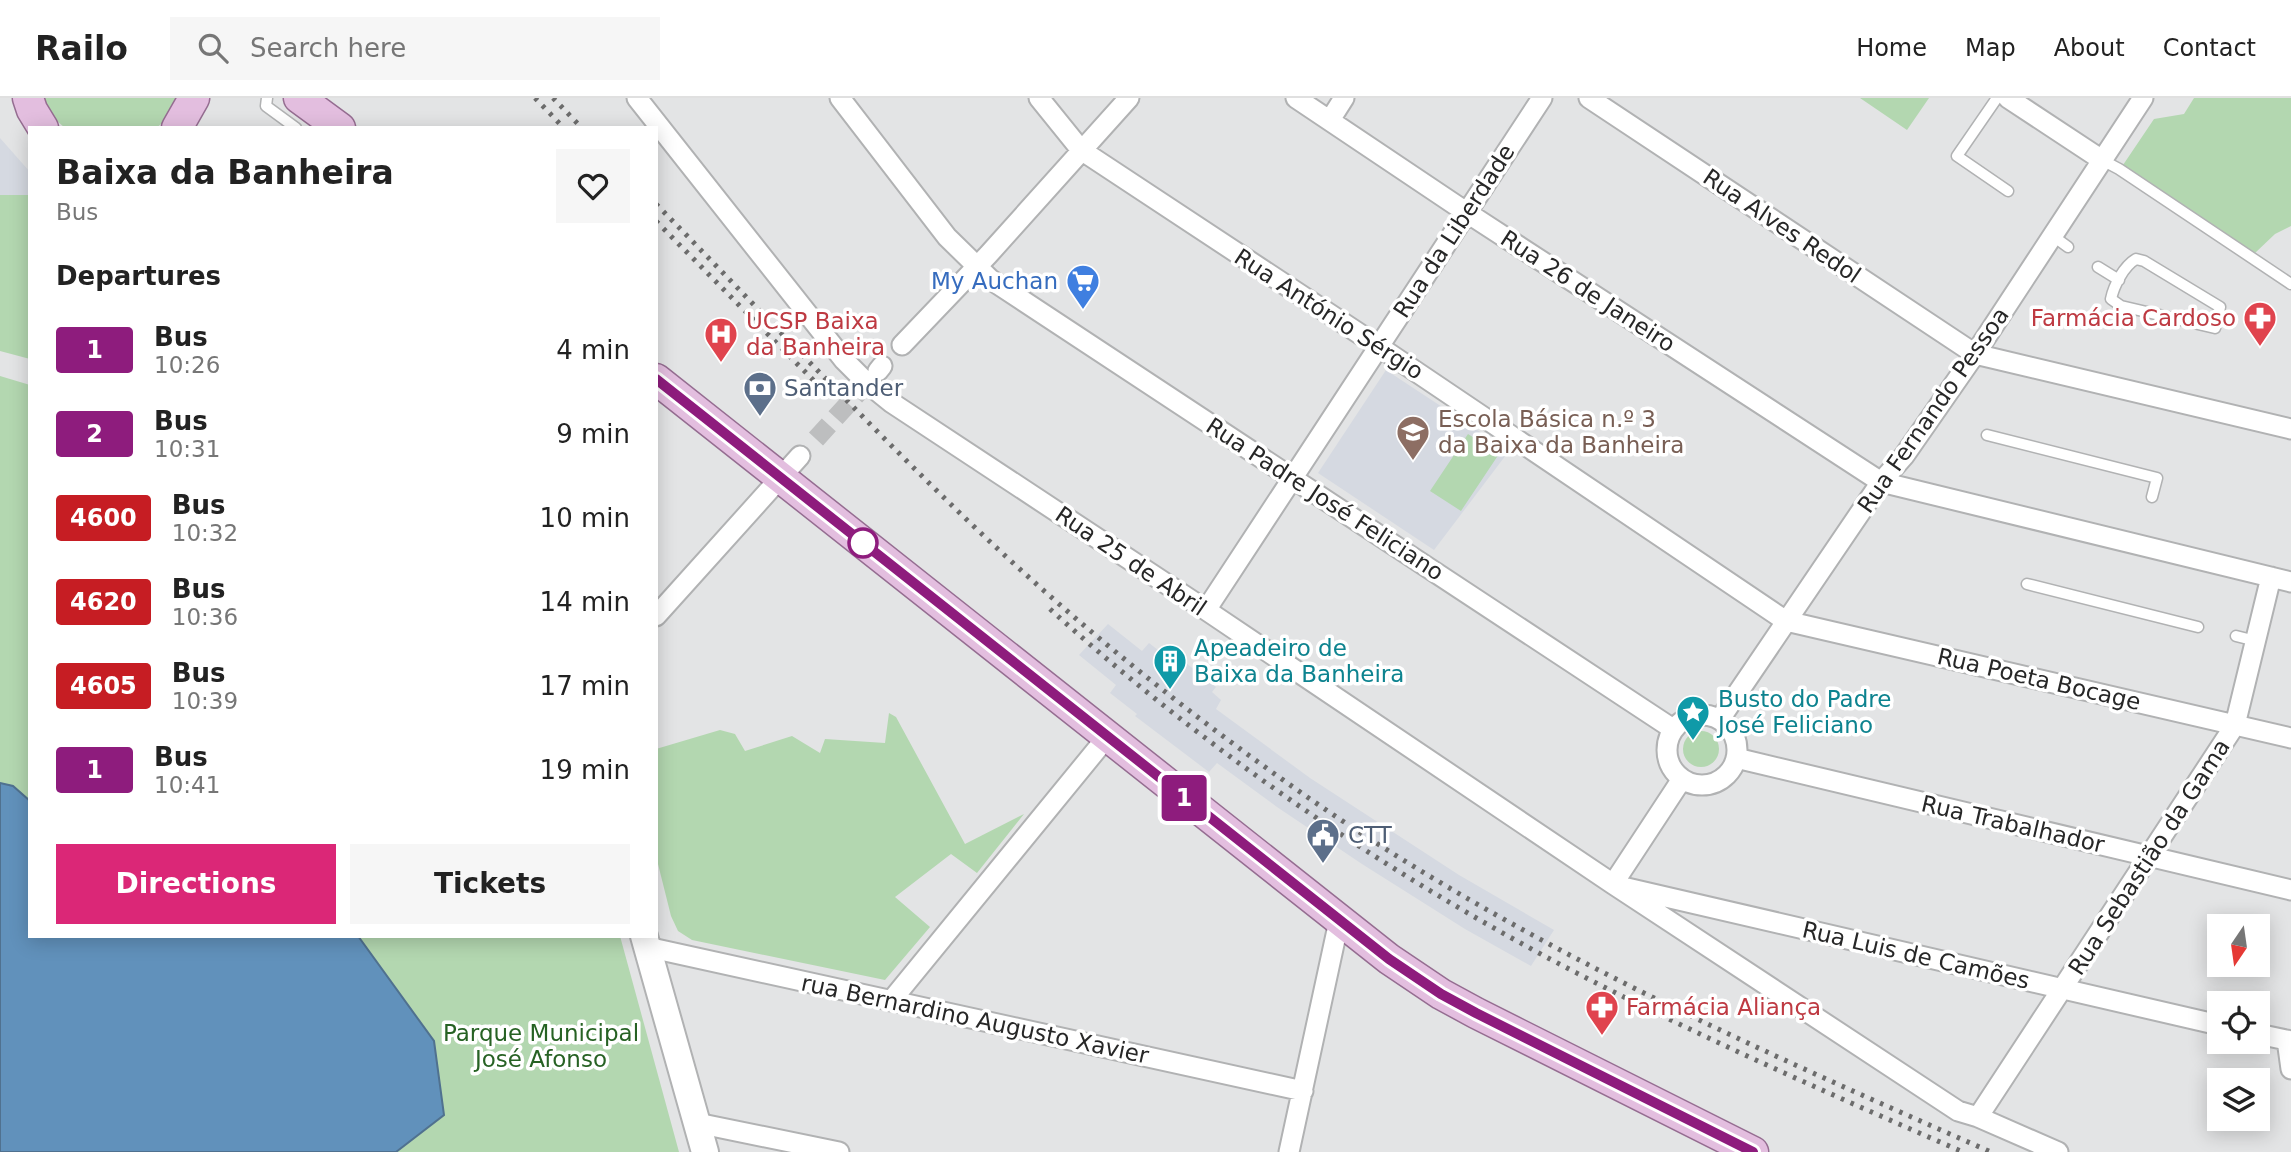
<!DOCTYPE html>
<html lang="en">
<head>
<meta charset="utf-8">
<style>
  :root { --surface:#fff; --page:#f6f6f6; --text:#222; --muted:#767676; --line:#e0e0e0; --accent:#db2777 }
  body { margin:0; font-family:"DejaVu Sans",sans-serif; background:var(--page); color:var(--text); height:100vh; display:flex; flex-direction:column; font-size:26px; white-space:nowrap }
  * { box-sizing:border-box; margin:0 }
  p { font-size:23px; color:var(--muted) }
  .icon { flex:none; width:38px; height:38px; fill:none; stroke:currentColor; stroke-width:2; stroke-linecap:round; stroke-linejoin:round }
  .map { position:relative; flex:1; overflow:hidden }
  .details { position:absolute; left:28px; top:28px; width:630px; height:812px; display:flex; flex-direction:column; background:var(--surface); border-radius:0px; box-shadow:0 4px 18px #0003 }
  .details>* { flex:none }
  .badge { padding:0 14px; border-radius:5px; font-size:24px; line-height:46px }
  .needle { width:46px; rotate:193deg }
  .buttons { position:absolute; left:2207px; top:816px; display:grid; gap:14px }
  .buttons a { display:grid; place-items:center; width:63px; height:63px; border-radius:0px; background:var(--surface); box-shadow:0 4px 18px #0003; font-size:35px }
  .map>.badge { position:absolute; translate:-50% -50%; box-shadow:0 0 0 4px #fff }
  h2 { padding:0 28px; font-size:26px; line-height:63px }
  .round { display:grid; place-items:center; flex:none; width:74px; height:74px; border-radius:0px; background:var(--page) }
  .headline { display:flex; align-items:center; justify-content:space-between; height:119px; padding:0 28px }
  h1 { font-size:33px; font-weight:800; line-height:52px }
  .cta { display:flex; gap:14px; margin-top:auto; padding:14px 28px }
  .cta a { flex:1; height:80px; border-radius:0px; background:var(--accent); color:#fff; font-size:28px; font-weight:800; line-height:80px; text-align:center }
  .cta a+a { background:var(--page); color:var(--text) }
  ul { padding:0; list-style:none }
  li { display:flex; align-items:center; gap:21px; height:84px; padding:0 28px }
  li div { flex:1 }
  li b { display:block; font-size:26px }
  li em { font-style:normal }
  li .badge { min-width:77px; font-weight:700; text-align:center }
  header { display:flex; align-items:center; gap:42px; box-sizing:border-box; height:98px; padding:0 35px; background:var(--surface); border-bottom:2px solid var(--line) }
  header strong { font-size:33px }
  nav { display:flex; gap:38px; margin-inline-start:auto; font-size:24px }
  .search { width:490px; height:63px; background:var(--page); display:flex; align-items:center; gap:18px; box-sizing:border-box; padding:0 24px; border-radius:0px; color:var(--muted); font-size:26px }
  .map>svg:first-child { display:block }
  .built { fill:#d5d9e1 }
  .green { fill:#b3d7b0 }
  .water { fill:#6191bb; stroke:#50718f; stroke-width:2 }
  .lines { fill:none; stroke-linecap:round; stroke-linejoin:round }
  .street-tunnel { stroke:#bdbebf; stroke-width:19; stroke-dasharray:19 10; stroke-linecap:butt }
  .lane-casing { stroke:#b1b2b3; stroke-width:13 }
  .street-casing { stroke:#b1b2b3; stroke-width:23 }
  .secondary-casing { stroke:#b1b2b3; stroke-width:30 }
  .primary-casing { stroke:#956d91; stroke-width:33 }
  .lane { stroke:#fff; stroke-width:10 }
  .street { stroke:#fff; stroke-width:19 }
  .secondary { stroke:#fff; stroke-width:26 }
  .primary { stroke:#e3bedf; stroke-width:30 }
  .rail { stroke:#6c6c6c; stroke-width:5; stroke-dasharray:3.5 7; stroke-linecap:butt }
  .line-casing { stroke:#fff; stroke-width:16 }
  .line { stroke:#8e1c7d; stroke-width:10 }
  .stop-dot { fill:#fff; stroke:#8e1c7d; stroke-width:3.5 }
  .labels { text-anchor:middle; stroke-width:7; stroke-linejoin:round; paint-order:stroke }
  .street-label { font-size:23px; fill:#272727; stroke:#fff }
  .shop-label { font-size:23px; fill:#366cbe; stroke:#fff; text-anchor:end }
  .health-label { font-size:23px; fill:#be3a42; stroke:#fff; text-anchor:start }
  .service-label { font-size:23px; fill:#4e5e75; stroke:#fff; text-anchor:start }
  .education-label { font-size:23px; fill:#785e54; stroke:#fff; text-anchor:start }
  .culture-label { font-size:23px; fill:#0d838f; stroke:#fff; text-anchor:start }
  .park-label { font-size:23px; fill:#276224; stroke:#fff }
</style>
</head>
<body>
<header>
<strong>Railo</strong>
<div class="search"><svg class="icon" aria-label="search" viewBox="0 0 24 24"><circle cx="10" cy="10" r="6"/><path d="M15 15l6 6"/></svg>Search here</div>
<nav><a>Home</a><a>Map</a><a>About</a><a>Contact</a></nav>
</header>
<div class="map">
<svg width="2291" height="1054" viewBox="0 0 2291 1054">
  <rect width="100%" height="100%" fill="#e3e4e5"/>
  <!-- built -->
  <path class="built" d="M 0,40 L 30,74 L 30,97 L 0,97 Z
    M 1386,272 L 1509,353 L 1434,452 L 1318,375 Z
    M 1108,526 L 1142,553 L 1149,545 L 1176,566 L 1181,561 L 1216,589 L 1212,594 L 1221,602 L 1216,611 L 1310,680 L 1459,777 L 1554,832 L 1531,868 L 1465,831 L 1362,766 L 1277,709 L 1217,665 L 1209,674 L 1135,618 L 1137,616 L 1110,595 L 1116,587 L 1079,557 Z"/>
  <!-- green -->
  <path class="green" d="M 42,0 L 179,0 L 165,23 L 156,30 L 65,30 L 56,22 Z
    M 1860,0 L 1929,0 L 1907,32 Z
    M 2194,0 L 2291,0 L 2291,128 L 2275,136 L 2255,155 L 2123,67 L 2154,21 L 2184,16 Z
    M 0,97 L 30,97 L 30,261 L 0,253 Z
    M 0,278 L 30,287 L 30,838 L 620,838 L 679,1054 L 0,1054 Z
    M 1468,336 L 1499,356 L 1461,413 L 1430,393 Z
    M 889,615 L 896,619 L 965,746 L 1024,716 L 977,775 L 951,756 L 895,799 L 930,829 L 885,882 L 692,842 L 678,833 L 671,818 L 656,758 L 656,651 L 720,632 L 735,636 L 745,653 L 792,638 L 820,655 L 825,641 L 885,645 Z
    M1683 651a18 18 0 1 1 36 0a18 18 0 1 1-36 0Z"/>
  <!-- water -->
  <path class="water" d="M 0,685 L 13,688 L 30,703 L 30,838 L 358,838 L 434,943 L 444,1017 L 396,1054 L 0,1054 Z"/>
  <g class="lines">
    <!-- street-tunnel -->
    <path class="street-tunnel" d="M 816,341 L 878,273"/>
    <defs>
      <path id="lane" d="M 267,0 L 266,8 L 296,30
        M 1997,0 L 1957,58 L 2008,93
        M 2102,62 L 2119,71 L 2291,186
        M 2053,138 L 2068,149
        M 2136,161 L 2144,163 L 2220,209 L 2215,230 L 2121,208 L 2111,201 C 2114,187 2124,168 2136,161 Z
        M 2098,169 L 2119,182
        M 1987,337 L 2157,380 L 2152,399
        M 2027,486 L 2198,529
        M 2236,538 L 2256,543"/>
      <path id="street" d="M 637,0 L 844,262 L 866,284 L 892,305 L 1206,512 L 1613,786 L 1958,1013 L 1978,1019 L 2235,627 L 2271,479
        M 840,0 L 947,139 L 990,181 L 1673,631
        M 1039,0 L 1081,52 L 1378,248 L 1786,523 L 2291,640
        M 1296,0 L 1466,114 L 1881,384 L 2291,484
        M 1589,0 L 1975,256 L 2291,331
        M 2008,0 L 2102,62
        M 1330,22 L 1344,0
        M 902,247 L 988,157 L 1129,0
        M 878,273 L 882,268
        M 1206,512 L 1542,0
        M 656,518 L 800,358
        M1667 652a35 35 0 1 1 70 0a35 35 0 1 1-70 0Z
        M 1720,621 L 1881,384 L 1904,358 L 1975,256 L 2143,0
        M 1736,660 L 2291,792
        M 1613,786 L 1682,681
        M 1627,790 L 2219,927
        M 647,849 L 1303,993
        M 891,903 L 1107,639
        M 2258,936 L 2291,943
        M 2287,942 L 2291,971
        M 1978,1019 L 2058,1054
        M 697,1025 L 839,1054
        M 1289,1054 L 1339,823"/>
      <path id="secondary" d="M 644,838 L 705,1054"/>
      <path id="primary" d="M 28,0 L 32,12 L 43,30
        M 299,0 L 340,30
        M 177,30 L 194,0
        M 656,281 L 1389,861 L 1441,896 L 1476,915 L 1753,1054"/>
    </defs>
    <!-- lane casing -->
    <use href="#lane" class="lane-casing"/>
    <!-- street casing -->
    <use href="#street" class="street-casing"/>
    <!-- secondary casing -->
    <use href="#secondary" class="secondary-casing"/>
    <!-- primary casing -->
    <use href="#primary" class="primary-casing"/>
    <!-- lane -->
    <use href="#lane" class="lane"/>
    <!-- street -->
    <use href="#street" class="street"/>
    <!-- secondary -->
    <use href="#secondary" class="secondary"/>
    <!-- primary -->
    <use href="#primary" class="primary"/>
    <!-- rail -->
    <path class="rail" d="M 535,0 L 564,30
      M 553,0 L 582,30
      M 656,106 C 759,211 859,318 965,420 C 1065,516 1173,604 1286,684 C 1506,841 1745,946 1991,1054
      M 656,123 L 826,295
      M 1050,511 C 1200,647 1371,765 1550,861 C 1684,932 1823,993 1963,1054"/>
  </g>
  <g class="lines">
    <defs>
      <path id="line" d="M 656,281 L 1389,861 L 1441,896 L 1476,915 L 1753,1054"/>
    </defs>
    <!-- line casing -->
    <use href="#line" class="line-casing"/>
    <!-- line -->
    <use href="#line" class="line"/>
  </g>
  <!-- icons -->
  <defs>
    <symbol id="supermarket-pin" viewBox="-11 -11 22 30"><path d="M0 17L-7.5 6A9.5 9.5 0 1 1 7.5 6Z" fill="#3f7fe0" stroke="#fff"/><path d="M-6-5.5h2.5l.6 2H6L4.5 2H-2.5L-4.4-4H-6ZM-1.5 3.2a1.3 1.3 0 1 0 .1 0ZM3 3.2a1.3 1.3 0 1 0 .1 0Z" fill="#fff"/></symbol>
    <symbol id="pharmacy-pin" viewBox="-11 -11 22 30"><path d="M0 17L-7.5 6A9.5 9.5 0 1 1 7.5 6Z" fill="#e0444e" stroke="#fff"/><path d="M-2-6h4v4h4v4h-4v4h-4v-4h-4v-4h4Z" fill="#fff"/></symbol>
    <symbol id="hospital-pin" viewBox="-11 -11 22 30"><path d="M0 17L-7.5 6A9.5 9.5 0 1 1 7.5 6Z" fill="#e0444e" stroke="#fff"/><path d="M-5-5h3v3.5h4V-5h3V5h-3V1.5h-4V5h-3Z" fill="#fff"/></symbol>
    <symbol id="bank-pin" viewBox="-11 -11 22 30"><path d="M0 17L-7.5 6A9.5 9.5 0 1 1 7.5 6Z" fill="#5c6f8a" stroke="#fff"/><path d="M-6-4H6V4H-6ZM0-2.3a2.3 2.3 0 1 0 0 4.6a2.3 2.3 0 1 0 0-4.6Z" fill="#fff"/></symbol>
    <symbol id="school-pin" viewBox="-11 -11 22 30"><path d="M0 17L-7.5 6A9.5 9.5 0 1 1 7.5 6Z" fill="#8d6e63" stroke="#fff"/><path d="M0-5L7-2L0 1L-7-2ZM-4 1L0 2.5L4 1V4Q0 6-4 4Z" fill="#fff"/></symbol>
    <symbol id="building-pin" viewBox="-11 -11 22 30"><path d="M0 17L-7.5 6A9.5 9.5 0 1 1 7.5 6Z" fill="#0f9aa8" stroke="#fff"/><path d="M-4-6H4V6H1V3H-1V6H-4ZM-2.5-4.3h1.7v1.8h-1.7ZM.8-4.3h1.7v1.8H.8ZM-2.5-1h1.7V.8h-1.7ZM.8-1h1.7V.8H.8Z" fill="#fff"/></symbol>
    <symbol id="sight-pin" viewBox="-11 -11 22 30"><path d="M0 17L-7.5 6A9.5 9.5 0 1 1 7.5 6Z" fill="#0f9aa8" stroke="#fff"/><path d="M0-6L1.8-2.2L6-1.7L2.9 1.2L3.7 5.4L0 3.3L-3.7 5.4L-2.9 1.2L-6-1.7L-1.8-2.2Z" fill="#fff"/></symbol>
    <symbol id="civic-pin" viewBox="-11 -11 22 30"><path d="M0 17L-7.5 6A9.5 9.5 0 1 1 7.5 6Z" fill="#5c6f8a" stroke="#fff"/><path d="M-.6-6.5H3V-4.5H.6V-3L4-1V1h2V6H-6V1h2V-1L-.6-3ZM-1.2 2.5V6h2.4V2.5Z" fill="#fff"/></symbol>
  </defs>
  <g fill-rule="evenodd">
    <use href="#supermarket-pin" x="1064" y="164" width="38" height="52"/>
    <use href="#pharmacy-pin" x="2241" y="201" width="38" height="52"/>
    <use href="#hospital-pin" x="702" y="217" width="38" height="52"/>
    <use href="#bank-pin" x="741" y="271" width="38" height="52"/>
    <use href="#school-pin" x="1394" y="315" width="38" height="52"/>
    <use href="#building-pin" x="1151" y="544" width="38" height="52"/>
    <use href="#sight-pin" x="1674" y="595" width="38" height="52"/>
    <use href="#civic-pin" x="1304" y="718" width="38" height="52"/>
    <use href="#pharmacy-pin" x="1583" y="890" width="38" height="52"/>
  </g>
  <!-- markers -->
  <circle class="stop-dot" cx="863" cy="445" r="14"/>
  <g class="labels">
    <!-- street labels -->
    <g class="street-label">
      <text transform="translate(1782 128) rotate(34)" y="8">Rua Alves Redol</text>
      <text transform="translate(1454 133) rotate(-57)" y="8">Rua da Liberdade</text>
      <text transform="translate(1588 193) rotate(33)" y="8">Rua 26 de Janeiro</text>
      <text transform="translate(1329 216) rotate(33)" y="8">Rua António Sérgio</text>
      <text transform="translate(1933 312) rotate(-55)" y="8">Rua Fernando Pessoa</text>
      <text transform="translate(1325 401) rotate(33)" y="8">Rua Padre José Feliciano</text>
      <text transform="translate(1131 463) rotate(34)" y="8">Rua 25 de Abril</text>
      <text transform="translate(2039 581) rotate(13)" y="8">Rua Poeta Bocage</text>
      <text transform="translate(2013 726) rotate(13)" y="8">Rua Trabalhador</text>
      <text transform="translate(2149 759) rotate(-57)" y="8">Rua Sebastião da Gama</text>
      <text transform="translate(1916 857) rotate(13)" y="8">Rua Luis de Camões</text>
      <text transform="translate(975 921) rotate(12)" y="8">rua Bernardino Augusto Xavier</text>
    </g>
    <!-- shop labels -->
    <g class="shop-label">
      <text x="1058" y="191">My Auchan</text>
    </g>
    <!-- health labels -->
    <g class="health-label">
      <text x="2236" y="228" text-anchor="end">Farmácia Cardoso</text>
      <text x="746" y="231">UCSP Baixa<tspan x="746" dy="26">da Banheira</tspan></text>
      <text x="1626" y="917">Farmácia Aliança</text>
    </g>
    <!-- service labels -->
    <g class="service-label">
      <text x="784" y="298">Santander</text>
      <text x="1348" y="745">CTT</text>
    </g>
    <!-- education labels -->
    <g class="education-label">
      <text x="1438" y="329">Escola Básica n.º 3<tspan x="1438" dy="26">da Baixa da Banheira</tspan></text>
    </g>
    <!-- culture labels -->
    <g class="culture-label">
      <text x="1194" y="558">Apeadeiro de<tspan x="1194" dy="26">Baixa da Banheira</tspan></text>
      <text x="1718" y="609">Busto do Padre<tspan x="1718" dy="26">José Feliciano</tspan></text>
    </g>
    <!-- park labels -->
    <g class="park-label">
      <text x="541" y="943">Parque Municipal<tspan x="541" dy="26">José Afonso</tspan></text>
    </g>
  </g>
</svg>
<div class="buttons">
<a><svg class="needle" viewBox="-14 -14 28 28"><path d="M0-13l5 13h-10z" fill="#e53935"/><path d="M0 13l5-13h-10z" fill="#767676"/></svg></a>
<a><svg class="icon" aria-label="locate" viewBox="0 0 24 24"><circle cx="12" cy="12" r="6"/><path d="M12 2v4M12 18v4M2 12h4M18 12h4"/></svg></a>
<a><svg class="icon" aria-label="layers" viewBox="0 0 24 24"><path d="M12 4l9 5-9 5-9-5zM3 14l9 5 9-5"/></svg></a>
</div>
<b class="badge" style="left:1184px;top:700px;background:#8e1c7d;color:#fff">1</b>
<section class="details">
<div class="headline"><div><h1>Baixa da Banheira</h1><p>Bus</p></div><a class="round"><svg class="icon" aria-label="heart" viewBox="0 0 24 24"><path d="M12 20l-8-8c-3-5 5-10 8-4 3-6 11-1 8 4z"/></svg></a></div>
<h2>Departures</h2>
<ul>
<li><span class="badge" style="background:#8e1c7d;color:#fff">1</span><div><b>Bus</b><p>10:26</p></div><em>4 min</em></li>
<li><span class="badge" style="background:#8e1c7d;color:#fff">2</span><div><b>Bus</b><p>10:31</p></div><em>9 min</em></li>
<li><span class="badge" style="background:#c61d23;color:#fff">4600</span><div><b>Bus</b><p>10:32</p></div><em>10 min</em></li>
<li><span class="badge" style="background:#c61d23;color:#fff">4620</span><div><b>Bus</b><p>10:36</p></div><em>14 min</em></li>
<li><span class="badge" style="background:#c61d23;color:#fff">4605</span><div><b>Bus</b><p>10:39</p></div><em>17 min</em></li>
<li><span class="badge" style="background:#8e1c7d;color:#fff">1</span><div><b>Bus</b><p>10:41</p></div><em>19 min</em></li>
</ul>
<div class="cta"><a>Directions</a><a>Tickets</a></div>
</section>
</div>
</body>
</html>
